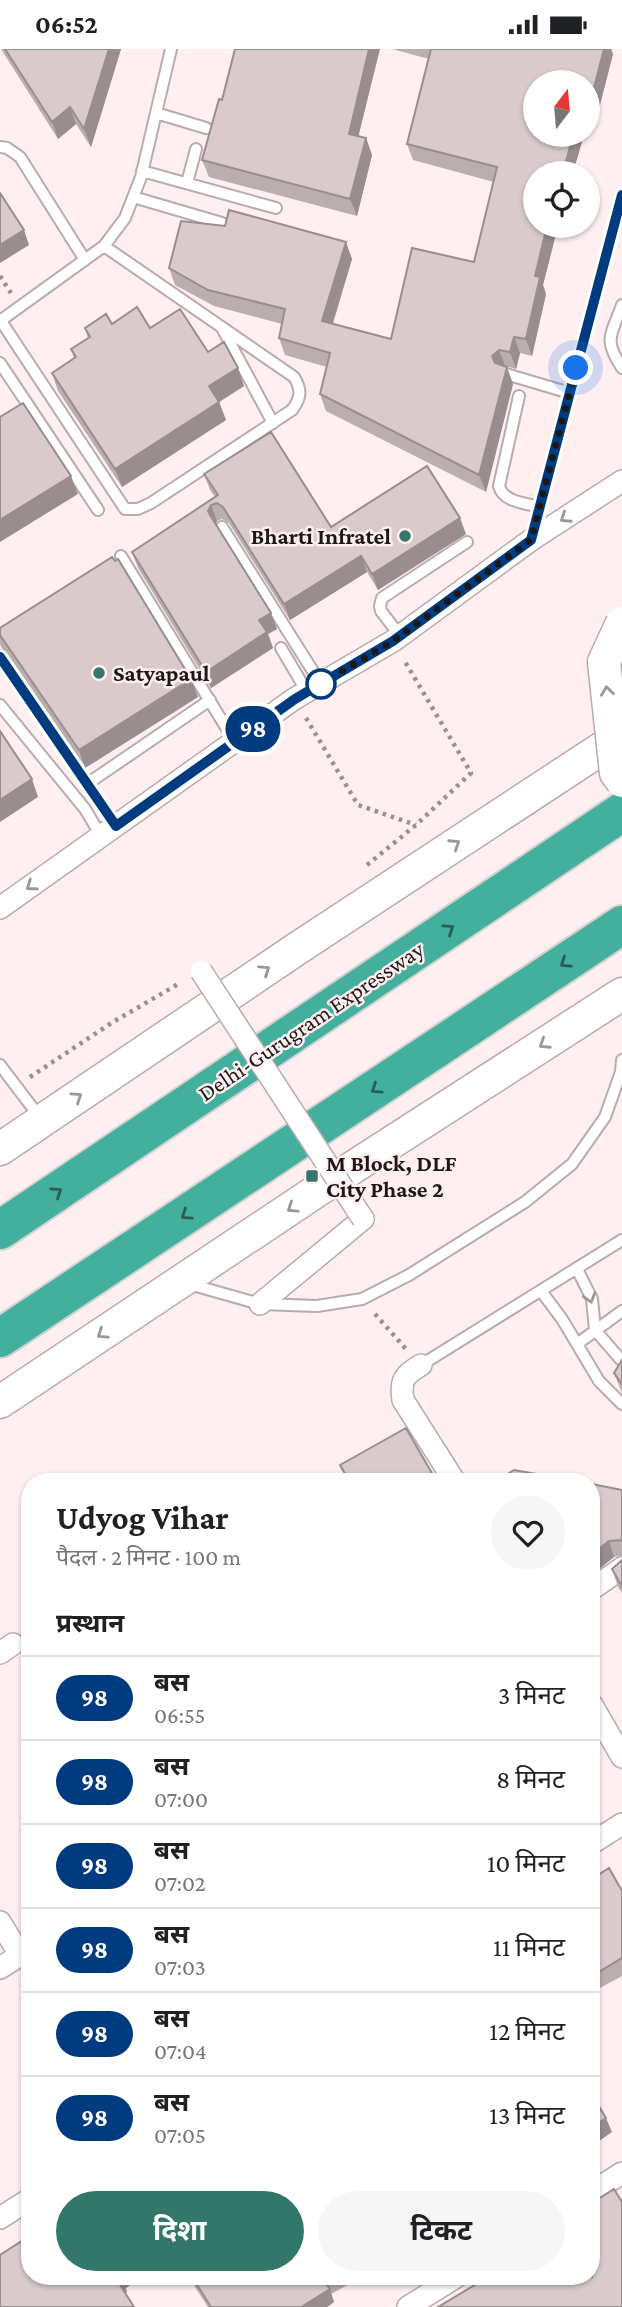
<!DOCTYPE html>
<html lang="hi">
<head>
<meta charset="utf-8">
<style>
  :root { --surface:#fff; --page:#f6f6f6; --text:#202124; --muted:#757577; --line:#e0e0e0; --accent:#33776b }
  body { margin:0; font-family:"Crimson Pro","Noto Sans Devanagari",serif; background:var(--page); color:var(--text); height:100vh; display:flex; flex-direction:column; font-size:26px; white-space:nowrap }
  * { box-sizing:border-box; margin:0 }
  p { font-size:23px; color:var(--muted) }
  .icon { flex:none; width:38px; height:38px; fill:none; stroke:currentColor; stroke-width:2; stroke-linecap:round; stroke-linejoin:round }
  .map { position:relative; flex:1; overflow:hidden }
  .details { position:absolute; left:21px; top:1424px; width:579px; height:812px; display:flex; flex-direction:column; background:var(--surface); border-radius:28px; box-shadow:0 2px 5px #0004 }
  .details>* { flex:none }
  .badge { padding:0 14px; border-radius:23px; font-size:24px; line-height:46px }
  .needle { width:46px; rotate:16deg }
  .buttons { position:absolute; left:523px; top:21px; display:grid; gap:14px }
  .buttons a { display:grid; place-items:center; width:77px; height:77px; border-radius:50%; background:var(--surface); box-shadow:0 2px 5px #0004; font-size:35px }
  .you { position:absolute; width:35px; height:35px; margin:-18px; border:5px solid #fff; border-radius:50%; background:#1a73e8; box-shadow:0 0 0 10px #1a73e833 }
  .map>.badge { position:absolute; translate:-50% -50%; box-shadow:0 0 0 4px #fff }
  h2 { padding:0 35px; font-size:26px; line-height:63px }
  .round { display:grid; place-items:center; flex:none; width:74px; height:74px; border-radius:37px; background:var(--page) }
  .summary { display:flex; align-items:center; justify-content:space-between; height:119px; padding:0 35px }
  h1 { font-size:33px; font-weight:700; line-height:52px }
  .cta { display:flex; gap:14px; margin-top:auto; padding:14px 35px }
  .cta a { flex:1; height:80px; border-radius:42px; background:var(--accent); color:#fff; font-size:28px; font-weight:700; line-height:80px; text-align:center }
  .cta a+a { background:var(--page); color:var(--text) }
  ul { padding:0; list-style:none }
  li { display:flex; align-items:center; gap:21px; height:84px; padding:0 35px; border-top:2px solid var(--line) }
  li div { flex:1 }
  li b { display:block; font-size:26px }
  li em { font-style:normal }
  li .badge { min-width:77px; font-weight:700; text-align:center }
  .status { display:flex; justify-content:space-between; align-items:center; height:49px; padding:0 35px; background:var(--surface); direction:ltr }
  .status svg { height:19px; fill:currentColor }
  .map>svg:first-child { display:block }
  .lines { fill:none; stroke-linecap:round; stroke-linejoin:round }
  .lane-casing { stroke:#baabad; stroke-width:14 }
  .street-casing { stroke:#baabad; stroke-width:24 }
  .secondary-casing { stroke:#baabad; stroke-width:35 }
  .highway-casing { stroke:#d2d1d1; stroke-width:42 }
  .path { stroke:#9b9091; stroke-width:4.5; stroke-dasharray:3.5 5; stroke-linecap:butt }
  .lane { stroke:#fff; stroke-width:10 }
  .street { stroke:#fff; stroke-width:21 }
  .secondary { stroke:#fff; stroke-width:32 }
  .highway { stroke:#43b09d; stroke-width:38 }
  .street-bridge-casing { stroke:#baabad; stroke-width:24; stroke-linecap:butt }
  .secondary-bridge-casing { stroke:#baabad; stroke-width:35; stroke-linecap:butt }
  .street-bridge { stroke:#fff; stroke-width:21 }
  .secondary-bridge { stroke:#fff; stroke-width:32 }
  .wall { fill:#bbaeaf }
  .shaded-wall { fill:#998d8f }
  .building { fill:#dacacc; stroke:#998d8f; stroke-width:2 }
  .oneway { stroke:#999797 }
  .oneway2 { stroke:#2e5c54 }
  .line-casing { stroke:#fff; stroke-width:16 }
  .line { stroke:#003b80; stroke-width:10 }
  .walk { stroke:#1d1818; stroke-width:7; stroke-dasharray:0 12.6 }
  .poi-dot { fill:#33776b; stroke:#ffeff0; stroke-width:2.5 }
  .stop-dot { fill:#fff; stroke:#003b80; stroke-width:3.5 }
  .labels { text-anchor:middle; stroke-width:5; stroke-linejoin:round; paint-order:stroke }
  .poi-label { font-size:23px; font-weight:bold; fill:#1d1818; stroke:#ffeff0; text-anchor:start }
  .street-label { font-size:23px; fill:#1d1818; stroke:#ffeff0 }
</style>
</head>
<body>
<div class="status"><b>06:52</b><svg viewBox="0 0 49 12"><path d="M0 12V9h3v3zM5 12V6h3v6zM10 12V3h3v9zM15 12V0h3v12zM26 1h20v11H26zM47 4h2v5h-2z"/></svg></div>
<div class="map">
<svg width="622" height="2258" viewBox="0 0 622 2258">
  <rect width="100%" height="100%" fill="#ffeff0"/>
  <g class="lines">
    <defs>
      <path id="lane" d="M 156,64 L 206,79
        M 0,98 L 7,99 L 20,108 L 85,211
        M 142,122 L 276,159
        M 187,134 L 196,100
        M 133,148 L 222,174
        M 622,256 C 611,287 603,290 622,319
        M 0,272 L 104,197 L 125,169 L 141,128 L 171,0
        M 1,272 L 125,460 L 138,460 L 151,454 L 292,361 C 301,349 302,341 294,328 L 104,197
        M 222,279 L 273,374
        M 0,314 L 98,461
        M 506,325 L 570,344
        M 519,347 L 499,437 C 503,453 525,454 540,458
        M 222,478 L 321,635
        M 531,488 L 622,146
        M 121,507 L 235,693
        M 400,587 L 381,562 L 380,557 L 382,549 L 467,493
        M 281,599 L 307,643
        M 0,608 L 116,777
        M 0,656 L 85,760 L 101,787
        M 87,735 L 210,651
        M 0,1016 L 41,1070
        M 577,1220 L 592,1250 L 595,1281 L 621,1311
        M 189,1235 L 260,1255 L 317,1257 L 362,1250 L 409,1226 L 525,1153 L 572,1115 L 605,1068 L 621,1023 L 622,1011
        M 541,1242 L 562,1270 L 599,1332 L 622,1355
        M 577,1295 L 622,1262
        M 421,1316 L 622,1191"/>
      <path id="street" d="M 0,859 L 294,650 L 393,592 L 531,491 L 622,432
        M 260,1255 L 363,1170
        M 421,1316 C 404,1326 400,1331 403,1351 L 455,1433
        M 592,1540 L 622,1519
        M 0,1604 L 13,1595
        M 592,1656 L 622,1708
        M 592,1794 L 622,1775
        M 0,1873 L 20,1906
        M 0,1919 L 30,1900
        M 592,2143 L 622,2124
        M 0,2169 L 30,2150
        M 408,2258 L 456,2228"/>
      <path id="secondary" d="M 0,1100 L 298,899 L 622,686
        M 0,1353 L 321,1139 L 622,945"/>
      <path id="highway" d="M 0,1181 L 622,763
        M 0,1289 L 622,876"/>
    </defs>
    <!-- lane casing -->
    <use href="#lane" class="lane-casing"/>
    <!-- street casing -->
    <use href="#street" class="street-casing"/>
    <!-- secondary casing -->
    <use href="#secondary" class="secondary-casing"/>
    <!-- highway casing -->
    <use href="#highway" class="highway-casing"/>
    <!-- path -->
    <path class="path" d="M 0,227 L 11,244
      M 306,669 L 358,756 L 416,776
      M 367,816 L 416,776 L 471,724 L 404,611
      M 30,1028 L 113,973 L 180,934
      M 375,1265 L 406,1300"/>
    <!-- lane -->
    <use href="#lane" class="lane"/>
    <!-- street -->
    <use href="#street" class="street"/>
    <!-- secondary -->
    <use href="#secondary" class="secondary"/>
    <!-- highway -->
    <use href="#highway" class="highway"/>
    <defs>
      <path id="street-bridge" d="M 201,922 L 363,1170"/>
      <path id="secondary-bridge" d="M 622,574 L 604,613 L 616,724 L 622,732"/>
    </defs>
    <!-- street-bridge casing -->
    <use href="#street-bridge" class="street-bridge-casing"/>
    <!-- secondary-bridge casing -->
    <use href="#secondary-bridge" class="secondary-bridge-casing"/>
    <!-- street-bridge -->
    <use href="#street-bridge" class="street-bridge"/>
    <!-- secondary-bridge -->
    <use href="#secondary-bridge" class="secondary-bridge"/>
  </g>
  <!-- wall -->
  <path class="wall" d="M 1,0 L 121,0 L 91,98 L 76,75 L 58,90 Z
    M 392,0 L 611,0 L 613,5 L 595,75 L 588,73 L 588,33 L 536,124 L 536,177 L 558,177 L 543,236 L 546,245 L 532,307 L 520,304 L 516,320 L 505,317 L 513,335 L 486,443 L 326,362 L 320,345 L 327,318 L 285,306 L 279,289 L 282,275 L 214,257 L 175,236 L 169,219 L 352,210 L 333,275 L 391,290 L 474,213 L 494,133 L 413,111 L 407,95 L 429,10 Z
    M 222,51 L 366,89 L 372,106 L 357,167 L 209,128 L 202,111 Z
    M 112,275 L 150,279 L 208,303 L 244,337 L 219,353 L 226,371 L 122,438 L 58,342 L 52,324 L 74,309 L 71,300 L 88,289 L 85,279 Z
    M 204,425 L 331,478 L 466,485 L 378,541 L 367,523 L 290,571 L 229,474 L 222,470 L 217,472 L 215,475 L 271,564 L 277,580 L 268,585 L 273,599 L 211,639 L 138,519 L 132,503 L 215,448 L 210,441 Z
    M 0,579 L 191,630 L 198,648 L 85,719 L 6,604 L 2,600 L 0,595 Z
    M 622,1311 L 622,1344 L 614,1324 Z
    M 340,1416 L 437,1433 L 347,1433 Z
    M 622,1441 L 622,1507 L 614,1508 L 592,1526 Z
    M 622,1511 L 622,1544 L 618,1538 L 612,1520 Z
    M 592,1830 L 622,1842 L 622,1927 L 600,1939 L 592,1925 Z
    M 191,2228 L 362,2228 L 331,2245 L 334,2253 L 327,2258 L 208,2258 L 195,2238 Z"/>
  <!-- shaded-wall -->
  <path class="shaded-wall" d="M 109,0 L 121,0 L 91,98 L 84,80 Z
    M 369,0 L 380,0 L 355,101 L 349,85 Z
    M 604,0 L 611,0 L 613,5 L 595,75 L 589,58 Z
    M 70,58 L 76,75 L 58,90 L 52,73 Z
    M 573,86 L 584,86 L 573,124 L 563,124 Z
    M 366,89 L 372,106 L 357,167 L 350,150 Z
    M 547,177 L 558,177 L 543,236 L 546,245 L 532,307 L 526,290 L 535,227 Z
    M 24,181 L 29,196 L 0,214 L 0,196 Z
    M 346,193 L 352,210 L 328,289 L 322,272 Z
    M 514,288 L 520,304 L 516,320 L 510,303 Z
    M 499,301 L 505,317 L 498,323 L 492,307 Z
    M 507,318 L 513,335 L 486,443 L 479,426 Z
    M 238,319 L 244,337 L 219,353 L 226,371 L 122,438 L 115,420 L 209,337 Z
    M 71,427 L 78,445 L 0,493 L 0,471 Z
    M 211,456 L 217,472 L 214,478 L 208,462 Z
    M 460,469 L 466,485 L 378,541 L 372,525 Z
    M 361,507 L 367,523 L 290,571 L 284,555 Z
    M 271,564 L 277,580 L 268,585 L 273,599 L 211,639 L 206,623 L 259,571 Z
    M 191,630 L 198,648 L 85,719 L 79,701 Z
    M 32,730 L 38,748 L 0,773 L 0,751 Z
    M 609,1492 L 614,1508 L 592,1526 L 592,1505 Z
    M 606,2069 L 612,2083 L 592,2097 L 592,2078 Z
    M 121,2228 L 143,2228 L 126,2239 L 127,2243 L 123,2246 L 117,2231 Z
    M 330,2240 L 334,2253 L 327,2258 L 301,2258 Z"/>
  <!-- building -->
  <path class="building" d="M 5,0 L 109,0 L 84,80 L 70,58 L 52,73 Z
    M 235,0 L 369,0 L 349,85 L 366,89 L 350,150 L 202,111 L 219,50 L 222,51 Z
    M 431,0 L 604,0 L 589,58 L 588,58 L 588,33 L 536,33 L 536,86 L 573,86 L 563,124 L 536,124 L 536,177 L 547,177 L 535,227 L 540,228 L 526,290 L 514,288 L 510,303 L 499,301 L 492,307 L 495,314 L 507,318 L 479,426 L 320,345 L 330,304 L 279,289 L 285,260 L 208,241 L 169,219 L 181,172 L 225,177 L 229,161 L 346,193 L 322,272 L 391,290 L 412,199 L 474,213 L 497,118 L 407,95 Z
    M 0,144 L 24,181 L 0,196 Z
    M 137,258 L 150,279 L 180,260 L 208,303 L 224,293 L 238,319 L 209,337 L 219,353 L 115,420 L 52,324 L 76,308 L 71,300 L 90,288 L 85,279 L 106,265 L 112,275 Z
    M 23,354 L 71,427 L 0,471 L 0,368 Z
    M 271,383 L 331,478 L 427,417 L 460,469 L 372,525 L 361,507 L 284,555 L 223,458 L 217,454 L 211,456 L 208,462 L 210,466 L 271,564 L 259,571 L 267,583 L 206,623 L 132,503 L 218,446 L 204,425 Z
    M 112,508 L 115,512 L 118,510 L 191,630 L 79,701 L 0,586 L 0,579 Z
    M 0,682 L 32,730 L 0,751 Z
    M 622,1311 L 622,1335 L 614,1324 Z
    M 406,1379 L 437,1433 L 350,1433 L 340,1416 Z
    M 514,1421 L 581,1433 L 495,1433 Z
    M 592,1435 L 622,1441 L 622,1492 L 621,1491 L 609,1492 L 592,1505 Z
    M 622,1511 L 622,1537 L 612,1520 Z
    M 609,1819 L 622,1842 L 622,1909 L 595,1925 L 592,1919 L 592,1830 Z
    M 592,2046 L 606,2069 L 592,2078 Z
    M 614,2140 L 622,2153 L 622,2258 L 438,2258 L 488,2228 L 592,2228 L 592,2154 Z
    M 25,2190 L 27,2194 L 30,2192 L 30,2228 L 122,2228 L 117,2231 L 134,2258 L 0,2258 L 0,2206 Z
    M 192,2228 L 335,2228 L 325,2233 L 330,2240 L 301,2258 L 211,2258 Z"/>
  <!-- one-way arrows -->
  <defs><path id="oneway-chevron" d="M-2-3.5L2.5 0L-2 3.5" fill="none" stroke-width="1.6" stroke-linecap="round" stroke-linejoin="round" transform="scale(1.75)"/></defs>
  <g class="oneway">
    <use href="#oneway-chevron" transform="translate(565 469) rotate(147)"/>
    <use href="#oneway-chevron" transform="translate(607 642) rotate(-97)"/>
    <use href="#oneway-chevron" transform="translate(455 795) rotate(-33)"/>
    <use href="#oneway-chevron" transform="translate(31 837) rotate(145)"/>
    <use href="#oneway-chevron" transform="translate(265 921) rotate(-34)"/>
    <use href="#oneway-chevron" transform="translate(544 995) rotate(147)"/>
    <use href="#oneway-chevron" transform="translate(77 1048) rotate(-34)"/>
    <use href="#oneway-chevron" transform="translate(292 1159) rotate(146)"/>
    <use href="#oneway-chevron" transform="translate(590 1249) rotate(73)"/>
    <use href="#oneway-chevron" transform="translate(102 1285) rotate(146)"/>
  </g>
  <g class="oneway2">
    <use href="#oneway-chevron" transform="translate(449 880) rotate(-34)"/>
    <use href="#oneway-chevron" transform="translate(565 914) rotate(146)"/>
    <use href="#oneway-chevron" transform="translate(376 1040) rotate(146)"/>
    <use href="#oneway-chevron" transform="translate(57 1143) rotate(-34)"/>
    <use href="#oneway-chevron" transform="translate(186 1166) rotate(146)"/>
  </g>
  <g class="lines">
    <defs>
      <path id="line" d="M 0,608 L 116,777 L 295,650 L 393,592 L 531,491 L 622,146"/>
    </defs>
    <!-- line casing -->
    <use href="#line" class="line-casing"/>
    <!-- line -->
    <use href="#line" class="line"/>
    <!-- walk -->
    <path class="walk" d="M 321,635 L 393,592 L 531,491 L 576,319"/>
  </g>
  <!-- markers -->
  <g class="poi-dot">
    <circle cx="405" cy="487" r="7"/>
    <circle cx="99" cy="624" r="7"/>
    <rect x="305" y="1120" width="14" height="14" rx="3.5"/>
  </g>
  <circle class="stop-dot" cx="321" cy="635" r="14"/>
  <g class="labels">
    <!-- poi labels -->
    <g class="poi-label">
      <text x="391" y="495" text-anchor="end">Bharti Infratel</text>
      <text x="113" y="632">Satyapaul</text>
      <text x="326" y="1122">M Block, DLF<tspan x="326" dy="26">City Phase 2</tspan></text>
    </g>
    <!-- street labels -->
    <g class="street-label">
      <text transform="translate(311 972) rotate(-34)" y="8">Delhi-Gurugram Expressway</text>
    </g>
  </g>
</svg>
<div class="buttons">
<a><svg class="needle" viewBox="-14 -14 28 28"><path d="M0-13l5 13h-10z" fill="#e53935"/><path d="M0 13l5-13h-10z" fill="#757577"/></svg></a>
<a><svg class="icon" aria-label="locate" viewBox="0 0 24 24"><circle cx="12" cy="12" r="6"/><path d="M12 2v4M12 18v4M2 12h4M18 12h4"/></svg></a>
</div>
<div class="you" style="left:576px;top:319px"></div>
<b class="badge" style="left:253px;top:680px;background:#003b80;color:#fff">98</b>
<section class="details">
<div class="summary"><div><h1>Udyog Vihar</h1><p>पैदल · 2 मिनट · 100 m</p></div><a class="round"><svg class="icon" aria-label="heart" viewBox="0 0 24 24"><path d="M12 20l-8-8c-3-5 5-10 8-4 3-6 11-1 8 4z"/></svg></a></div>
<h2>प्रस्थान</h2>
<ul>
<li><span class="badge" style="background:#003b80;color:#fff">98</span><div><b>बस</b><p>06:55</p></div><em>3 मिनट</em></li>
<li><span class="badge" style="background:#003b80;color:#fff">98</span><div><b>बस</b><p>07:00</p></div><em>8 मिनट</em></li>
<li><span class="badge" style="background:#003b80;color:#fff">98</span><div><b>बस</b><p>07:02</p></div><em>10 मिनट</em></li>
<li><span class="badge" style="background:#003b80;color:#fff">98</span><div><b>बस</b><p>07:03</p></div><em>11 मिनट</em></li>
<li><span class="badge" style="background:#003b80;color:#fff">98</span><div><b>बस</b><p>07:04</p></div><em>12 मिनट</em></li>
<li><span class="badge" style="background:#003b80;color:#fff">98</span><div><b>बस</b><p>07:05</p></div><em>13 मिनट</em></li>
</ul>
<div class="cta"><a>दिशा</a><a>टिकट</a></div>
</section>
</div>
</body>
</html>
